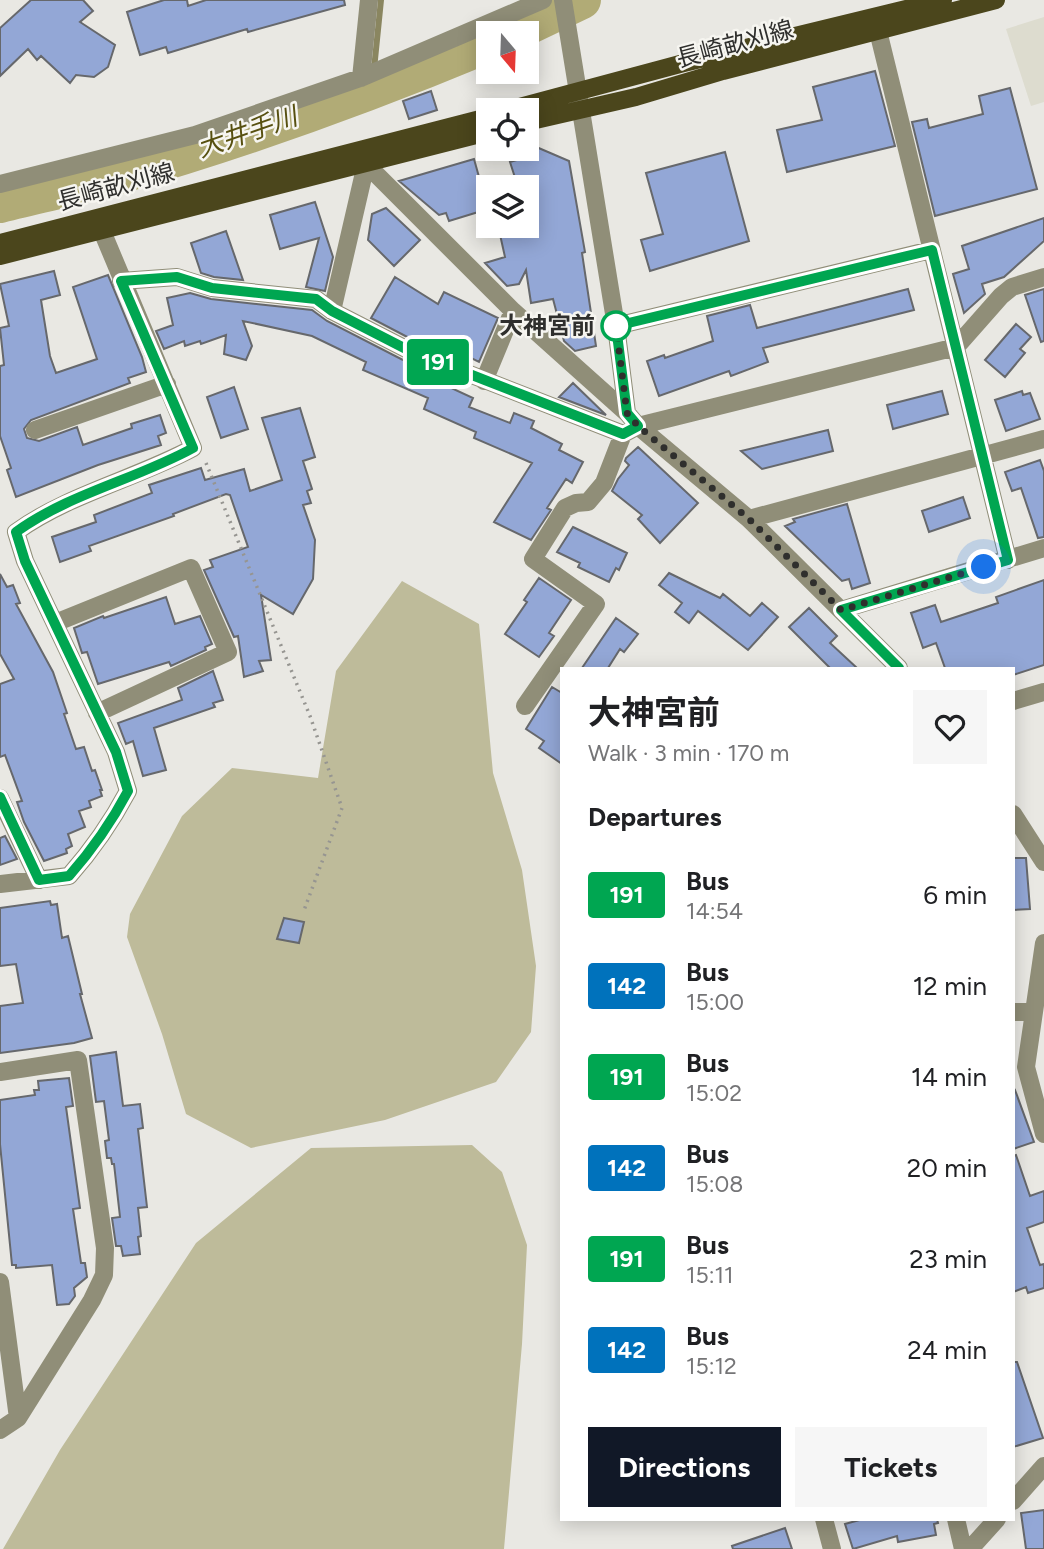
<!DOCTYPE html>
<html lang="en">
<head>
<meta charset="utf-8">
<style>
  :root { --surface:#fff; --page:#f6f6f6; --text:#202124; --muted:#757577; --accent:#111827 }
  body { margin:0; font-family:Figtree,"Noto Sans JP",sans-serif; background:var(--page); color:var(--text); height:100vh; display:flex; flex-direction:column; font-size:26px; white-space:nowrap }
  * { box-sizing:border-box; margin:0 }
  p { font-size:23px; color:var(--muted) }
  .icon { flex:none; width:38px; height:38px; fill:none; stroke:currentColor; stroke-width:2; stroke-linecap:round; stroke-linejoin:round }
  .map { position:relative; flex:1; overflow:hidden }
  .drawer { position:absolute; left:560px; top:667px; width:455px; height:854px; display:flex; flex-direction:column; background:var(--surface); border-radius:0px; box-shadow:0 4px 18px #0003 }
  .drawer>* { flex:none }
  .badge { padding:0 14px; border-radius:5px; font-size:24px; line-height:46px }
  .needle { width:46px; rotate:161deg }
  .controls { position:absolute; left:476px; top:21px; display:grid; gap:14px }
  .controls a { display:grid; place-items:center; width:63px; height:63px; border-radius:0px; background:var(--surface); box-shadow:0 4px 18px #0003; font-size:35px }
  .you { position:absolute; width:35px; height:35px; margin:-18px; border:5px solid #fff; border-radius:50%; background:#1a73e8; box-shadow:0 0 0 10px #1a73e833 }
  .map>.badge { position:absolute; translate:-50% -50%; box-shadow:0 0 0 4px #fff }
  h2 { padding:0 28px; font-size:26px; line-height:63px }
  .round { display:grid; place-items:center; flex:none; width:74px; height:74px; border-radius:0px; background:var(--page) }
  .overview { display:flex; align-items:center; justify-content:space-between; height:119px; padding:0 28px }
  h1 { font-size:33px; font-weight:700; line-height:52px }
  .action { display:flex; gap:14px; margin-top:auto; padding:14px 28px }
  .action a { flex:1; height:80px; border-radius:0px; background:var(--accent); color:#fff; font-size:28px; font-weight:700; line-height:80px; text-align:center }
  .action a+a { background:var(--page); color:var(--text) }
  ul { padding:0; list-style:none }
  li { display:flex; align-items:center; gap:21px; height:91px; padding:0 28px }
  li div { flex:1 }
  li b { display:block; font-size:26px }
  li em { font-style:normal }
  li .badge { min-width:77px; font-weight:700; text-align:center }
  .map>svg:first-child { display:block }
  .built { fill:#dddccf }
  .green { fill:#bebb9a }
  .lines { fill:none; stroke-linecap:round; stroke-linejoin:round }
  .stream { stroke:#8a8660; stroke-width:6 }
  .river { stroke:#b1ab76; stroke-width:38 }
  .building { fill:#93a7d6; stroke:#66686c; stroke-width:2 }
  .path { stroke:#969591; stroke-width:3.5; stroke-dasharray:2 5; stroke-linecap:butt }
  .minor { stroke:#908e78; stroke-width:18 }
  .major { stroke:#4b461c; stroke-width:18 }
  .line-casing { stroke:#fff; stroke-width:16 }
  .line { stroke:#00a651; stroke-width:10 }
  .walk { stroke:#2f2f2d; stroke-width:7; stroke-dasharray:0 12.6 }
  .stop-dot { fill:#fff; stroke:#00a651; stroke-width:3.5 }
  .labels { text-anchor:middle; stroke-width:5; stroke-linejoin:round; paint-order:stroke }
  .street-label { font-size:24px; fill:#2f2f2d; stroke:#f6f5f0 }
  .stop-label { font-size:24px; font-weight:bold; fill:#2f2f2d; stroke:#f6f5f0; text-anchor:end }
  .water-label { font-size:26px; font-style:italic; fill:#575010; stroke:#f6f5f0 }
</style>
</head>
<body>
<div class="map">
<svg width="1044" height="1549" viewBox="0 0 1044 1549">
  <rect width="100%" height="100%" fill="#e9e8e3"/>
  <!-- built -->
  <path class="built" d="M 1044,17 L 1044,102 L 1031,106 L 1006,29 Z"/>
  <!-- green -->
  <path class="green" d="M 402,581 L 479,624 L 493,773 L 522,870 L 536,966 L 531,1032 L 496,1082 L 385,1120 L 251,1148 L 186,1114 L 162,1034 L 127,937 L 130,914 L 182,816 L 232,768 L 318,778 L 336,671 Z
    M 472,1145 L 502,1172 L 527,1245 L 522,1344 L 504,1549 L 3,1549 L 60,1450 L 196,1243 L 311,1148 Z"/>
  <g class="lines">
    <!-- stream -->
    <path class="stream" d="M 372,89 L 381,0"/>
    <!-- river -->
    <path class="river" d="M 513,33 L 582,0
      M 0,204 C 39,194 80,186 119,175 C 244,139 368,94 488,44"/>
  </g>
  <!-- building -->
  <path class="building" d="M 31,0 L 83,0 L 93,11 L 80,22 L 115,45 L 108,67 L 94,77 L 76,75 L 70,83 L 41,56 L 37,60 L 28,49 L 0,76 L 0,28 Z
    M 164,0 L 187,0 L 188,6 L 206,0 L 344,0 L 345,5 L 248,32 L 247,29 L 168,53 L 166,47 L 140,55 L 127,12 Z
    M 875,71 L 895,146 L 787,172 L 777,130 L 822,120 L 813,87 Z
    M 1010,88 L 1037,189 L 935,216 L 912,122 L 927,119 L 929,128 L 983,114 L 979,96 Z
    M 431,91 L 437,110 L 409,119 L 403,101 Z
    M 527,143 L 569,161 L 585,252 L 582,253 L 596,346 L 575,351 L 564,341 L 553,299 L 531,303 L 526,270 L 519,284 L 507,286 L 485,263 L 505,257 L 499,230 L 527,226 L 527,187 L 518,187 L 510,162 L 530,156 Z
    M 725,152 L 749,241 L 650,271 L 641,240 L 663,234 L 646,173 Z
    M 474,159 L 488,209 L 449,221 L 446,213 L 439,215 L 399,181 Z
    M 315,202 L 333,257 L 325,291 L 306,287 L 319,238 L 280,249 L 270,215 Z
    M 386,208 L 420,240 L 394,266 L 368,240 L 372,214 Z
    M 1044,218 L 1044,241 L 1004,277 L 982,284 L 985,294 L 964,313 L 953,274 L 969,269 L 962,246 Z
    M 226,231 L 243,280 L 214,277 L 201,273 L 191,243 Z
    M 54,271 L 60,295 L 41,300 L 50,356 L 56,373 L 97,359 L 73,287 L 108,275 L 142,357 L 146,372 L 128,378 L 130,383 L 31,420 L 24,429 L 27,438 L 39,441 L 77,427 L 83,445 L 132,428 L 131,424 L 160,415 L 166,433 L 158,436 L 161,445 L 98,465 L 16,497 L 7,470 L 11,468 L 0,436 L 0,366 L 4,365 L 0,328 L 9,326 L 0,284 Z
    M 395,277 L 438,304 L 444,292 L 498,318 L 479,362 L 451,348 L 448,354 L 413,340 L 371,318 Z
    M 908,289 L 914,310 L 763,348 L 768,362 L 731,376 L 729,371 L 659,396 L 647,361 L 664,355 L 665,358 L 713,341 L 707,316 L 750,305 L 757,328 Z
    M 1044,289 L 1044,341 L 1041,342 L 1025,295 Z
    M 190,293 L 211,299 L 312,310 L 327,321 L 403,360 L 438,374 L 436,378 L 450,384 L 449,387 L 473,398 L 469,407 L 510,423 L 514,413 L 534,421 L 531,428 L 562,444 L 559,450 L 583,462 L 572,483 L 566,479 L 547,508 L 551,510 L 531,540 L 494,522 L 532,463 L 474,438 L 476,432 L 424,409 L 428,398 L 363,370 L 366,362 L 312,336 L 243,321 L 252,346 L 246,360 L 224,354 L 226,335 L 201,344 L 200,341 L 185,346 L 184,341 L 164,349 L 156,331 L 173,325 L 167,298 Z
    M 1016,324 L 1031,337 L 1020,349 L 1025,353 L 1005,377 L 985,360 Z
    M 573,383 L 606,415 L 559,397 Z
    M 234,387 L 248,429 L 221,438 L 207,397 Z
    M 942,391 L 948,414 L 893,429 L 887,405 Z
    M 1022,391 L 1023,395 L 1030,393 L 1040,419 L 1006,431 L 995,400 Z
    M 300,408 L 315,457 L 303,461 L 312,489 L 307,491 L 311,503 L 303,505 L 315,540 L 313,579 L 293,614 L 261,595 L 271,660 L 259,661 L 263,671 L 244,677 L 238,636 L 234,637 L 204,570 L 213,567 L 210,560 L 248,547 L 230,495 L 226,494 L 173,514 L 174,516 L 89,546 L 91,551 L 60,562 L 52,537 L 96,522 L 94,515 L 152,493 L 149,485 L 201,468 L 205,480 L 244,469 L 250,491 L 282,480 L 262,418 Z
    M 828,430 L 833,451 L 762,469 L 741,451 Z
    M 638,447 L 698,503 L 660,543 L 638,519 L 642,515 L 612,491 L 618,479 L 629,465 L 625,461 L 626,458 Z
    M 1040,460 L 1044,471 L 1044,537 L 1038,538 L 1021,488 L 1012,491 L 1005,472 Z
    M 963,497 L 970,518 L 929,532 L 922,511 Z
    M 847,504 L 870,583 L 852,589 L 849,579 L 842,581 L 785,526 L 795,522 L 793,519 Z
    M 573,527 L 627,553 L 619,570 L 616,568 L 609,582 L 578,567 L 580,563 L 557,552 Z
    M 669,573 L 720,598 L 723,594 L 750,616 L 762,603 L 778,617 L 748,650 L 698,611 L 689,623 L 675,612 L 682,603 L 659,585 Z
    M 0,574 L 7,587 L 13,585 L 20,603 L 16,604 L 53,672 L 67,713 L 64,714 L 76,749 L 84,747 L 92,771 L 95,770 L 102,790 L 100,790 L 102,796 L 89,801 L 91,807 L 79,811 L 85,827 L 68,834 L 72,846 L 66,849 L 67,853 L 44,861 L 24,822 L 17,802 L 22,801 L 5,755 L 0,757 L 0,684 L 14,679 L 0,654 Z
    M 539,578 L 571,600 L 549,633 L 554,636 L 539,657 L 505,634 L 527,602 L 524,600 Z
    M 1044,580 L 1044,665 L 1013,675 L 1013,668 L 945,668 L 936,643 L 923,648 L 911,613 L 935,605 L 941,622 L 998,603 L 996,597 Z
    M 166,597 L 175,624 L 200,616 L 212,644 L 205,647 L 206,650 L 171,666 L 169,662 L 98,684 L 87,652 L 82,653 L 74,628 L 103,616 L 104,618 Z
    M 809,608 L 837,636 L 830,643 L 857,668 L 830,668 L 789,627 Z
    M 616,618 L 638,634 L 624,652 L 620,649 L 608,668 L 582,668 Z
    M 213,671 L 223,700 L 213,703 L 215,707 L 154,728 L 166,770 L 143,776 L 133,741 L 126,744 L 118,723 L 182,700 L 178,688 Z
    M 552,687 L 562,693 L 562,764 L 539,748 L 544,741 L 526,729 Z
    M 5,836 L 17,859 L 0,865 L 0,838 Z
    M 1013,858 L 1026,858 L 1030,909 L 1013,910 Z
    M 50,901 L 51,905 L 57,904 L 62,938 L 68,936 L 82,994 L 80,994 L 92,1038 L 74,1043 L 0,1053 L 0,1006 L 23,1003 L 16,964 L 0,966 L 0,908 Z
    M 284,918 L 304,922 L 299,943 L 277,939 Z
    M 116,1052 L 123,1106 L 140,1104 L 143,1128 L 138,1129 L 147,1207 L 138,1208 L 141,1236 L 138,1237 L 140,1254 L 123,1256 L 121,1246 L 116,1246 L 112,1218 L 120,1217 L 114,1164 L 112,1164 L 111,1158 L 107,1158 L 105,1141 L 109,1140 L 104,1101 L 96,1102 L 90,1056 Z
    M 69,1078 L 73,1106 L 66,1107 L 80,1208 L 73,1209 L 81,1263 L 85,1263 L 87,1277 L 74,1288 L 75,1296 L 69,1304 L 57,1305 L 52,1265 L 16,1268 L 16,1265 L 12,1265 L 0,1144 L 0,1100 L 35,1095 L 34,1090 L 39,1090 L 38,1081 Z
    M 1015,1090 L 1034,1142 L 1013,1149 L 1013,1091 Z
    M 1016,1155 L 1030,1196 L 1044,1191 L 1044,1222 L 1027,1228 L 1040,1265 L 1044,1264 L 1044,1288 L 1028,1293 L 1026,1287 L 1013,1292 L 1013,1156 Z
    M 1013,1362 L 1017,1362 L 1043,1438 L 1013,1447 Z
    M 1044,1510 L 1044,1549 L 1026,1549 L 1021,1513 Z
    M 863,1519 L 937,1519 L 938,1523 L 934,1524 L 936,1535 L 898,1542 L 897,1536 L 853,1549 L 845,1524 Z
    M 785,1528 L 792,1549 L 733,1549 L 732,1546 Z"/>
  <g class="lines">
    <!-- path -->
    <path class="path" d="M 206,463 L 310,716 L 342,808 L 303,913"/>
    <!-- minor -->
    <path class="minor" d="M 563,0 L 616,326 L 627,413 L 638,426 L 749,519 L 899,668
      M 878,31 L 1008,560
      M 361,78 L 369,0
      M 366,164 L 513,311 L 627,413
      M 0,184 L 195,135 L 363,77 L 543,0
      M 121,281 L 177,277 L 212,288 L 316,299 L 332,311 L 408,350 L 623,434 L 638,426 L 956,347 L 1001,296 L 1012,287 L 1044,277
      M 332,311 L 366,164
      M 616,326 L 931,250
      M 484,381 L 513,311
      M 35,430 L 167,384
      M 749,519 L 1044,439
      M 841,610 L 1044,548
      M 55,623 L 191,568 L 228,652 L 97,713
      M 1013,701 L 1044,692
      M 525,706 L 596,604 L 533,559 L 565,508 L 576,503 L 588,502 L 604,483 L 623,434
      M 0,798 L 39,880
      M 1013,814 L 1044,862
      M 0,884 L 69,876 C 92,850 111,823 128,791 L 116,752 L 25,561 L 16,532 C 67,495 137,478 193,448 L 102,231
      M 1044,943 L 1026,1067 L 1044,1134
      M 1013,1012 L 1033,1012
      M 0,1072 L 78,1060 L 105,1248 L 104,1275 L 92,1300 L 18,1418 L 0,1430
      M 0,1282 L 18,1418
      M 1013,1501 L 1044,1466
      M 824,1519 L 832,1549
      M 956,1519 L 963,1549
      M 970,1549 L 997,1519"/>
    <!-- major -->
    <path class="major" d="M 508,110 L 680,64 L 943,0
      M 527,122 L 636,97 L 723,71 L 996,0
      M 0,243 L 488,117
      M 0,256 L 488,132"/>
  </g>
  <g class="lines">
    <defs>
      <path id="line" d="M 0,797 L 39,880 L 69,876 C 92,850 111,823 128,791 L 116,752 L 25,561 L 16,532 C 68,494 137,479 193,448 L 121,281 L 177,277 L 212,288 L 316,299 L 332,311 L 408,350 L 623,434 L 638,426 L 627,413 L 616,326 L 932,250 L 1008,560 L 841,610 L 899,668"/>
    </defs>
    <!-- line casing -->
    <use href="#line" class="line-casing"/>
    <!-- line -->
    <use href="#line" class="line"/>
    <!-- walk -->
    <path class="walk" d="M 616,326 L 627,413 L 638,426 L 749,519 L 841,610 L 984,567"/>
  </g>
  <!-- markers -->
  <circle class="stop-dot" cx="616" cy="326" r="14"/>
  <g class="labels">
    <!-- street labels -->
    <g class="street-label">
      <text transform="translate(735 44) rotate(-15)" y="8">長崎畝刈線</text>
      <text transform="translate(116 187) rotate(-15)" y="8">長崎畝刈線</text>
    </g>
    <!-- stop labels -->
    <g class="stop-label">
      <text x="595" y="334">大神宮前</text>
    </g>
    <!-- water labels -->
    <g class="water-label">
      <text transform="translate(247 132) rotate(-19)" y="9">大井手川</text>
    </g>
  </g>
</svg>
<div class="controls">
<a><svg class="needle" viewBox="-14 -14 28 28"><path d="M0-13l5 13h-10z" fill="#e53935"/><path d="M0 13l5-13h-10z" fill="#757577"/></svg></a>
<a><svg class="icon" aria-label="locate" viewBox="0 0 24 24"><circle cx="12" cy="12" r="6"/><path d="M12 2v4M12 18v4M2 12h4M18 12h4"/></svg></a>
<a><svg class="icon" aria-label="layers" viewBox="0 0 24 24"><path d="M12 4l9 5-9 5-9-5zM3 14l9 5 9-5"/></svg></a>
</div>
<div class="you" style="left:984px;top:567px"></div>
<b class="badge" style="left:438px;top:362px;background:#00a651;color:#fff">191</b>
<section class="drawer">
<div class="overview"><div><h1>大神宮前</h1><p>Walk · 3 min · 170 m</p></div><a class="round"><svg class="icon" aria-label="heart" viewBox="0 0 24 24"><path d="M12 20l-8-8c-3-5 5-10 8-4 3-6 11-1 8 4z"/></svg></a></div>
<h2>Departures</h2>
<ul>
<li><span class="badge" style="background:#00a651;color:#fff">191</span><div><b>Bus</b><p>14:54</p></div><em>6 min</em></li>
<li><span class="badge" style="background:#0072bc;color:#fff">142</span><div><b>Bus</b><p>15:00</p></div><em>12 min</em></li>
<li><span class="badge" style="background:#00a651;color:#fff">191</span><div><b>Bus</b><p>15:02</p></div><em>14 min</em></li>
<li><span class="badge" style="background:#0072bc;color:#fff">142</span><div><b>Bus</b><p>15:08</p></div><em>20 min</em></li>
<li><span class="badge" style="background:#00a651;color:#fff">191</span><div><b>Bus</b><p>15:11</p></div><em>23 min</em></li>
<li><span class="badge" style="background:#0072bc;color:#fff">142</span><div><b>Bus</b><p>15:12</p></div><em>24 min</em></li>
</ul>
<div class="action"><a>Directions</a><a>Tickets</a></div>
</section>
</div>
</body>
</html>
